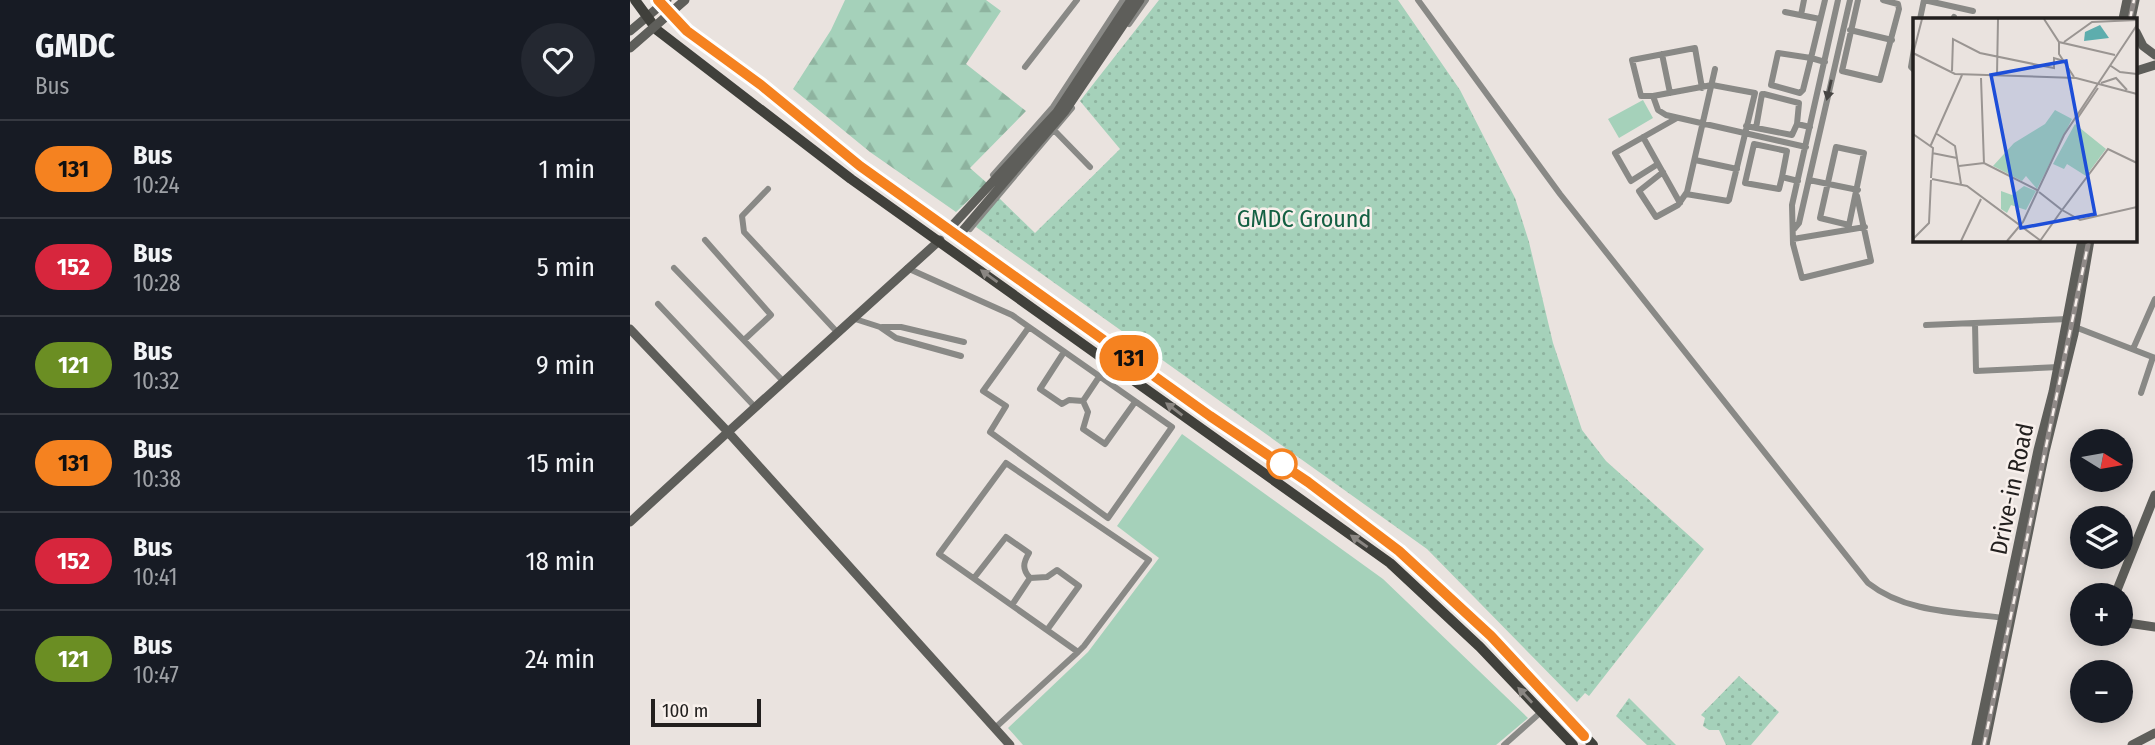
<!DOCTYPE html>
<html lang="en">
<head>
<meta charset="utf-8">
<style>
  :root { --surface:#171b24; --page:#242831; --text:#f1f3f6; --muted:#9ea1a6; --line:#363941 }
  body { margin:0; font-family:"Fira Sans Condensed",sans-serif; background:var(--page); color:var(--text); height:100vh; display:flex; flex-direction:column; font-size:26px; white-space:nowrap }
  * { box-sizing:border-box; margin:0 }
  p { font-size:23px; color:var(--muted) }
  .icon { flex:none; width:38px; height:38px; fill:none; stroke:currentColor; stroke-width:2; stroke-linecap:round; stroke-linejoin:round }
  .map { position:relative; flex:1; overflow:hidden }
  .drawer { display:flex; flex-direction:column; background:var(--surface); width:630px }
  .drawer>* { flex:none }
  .badge { padding:0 14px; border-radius:23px; font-size:24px; line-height:46px }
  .needle { width:46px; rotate:101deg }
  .controls { position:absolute; left:1440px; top:429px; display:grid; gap:14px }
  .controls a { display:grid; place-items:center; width:63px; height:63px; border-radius:50%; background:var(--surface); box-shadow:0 4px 18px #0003; font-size:35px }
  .scale { position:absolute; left:21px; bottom:18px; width:110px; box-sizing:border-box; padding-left:7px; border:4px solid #221f1e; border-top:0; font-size:19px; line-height:24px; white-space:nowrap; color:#221f1e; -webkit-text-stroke:5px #f8f0ec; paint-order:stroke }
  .map>.badge { position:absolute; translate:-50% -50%; box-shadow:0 0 0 4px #fff }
  .round { display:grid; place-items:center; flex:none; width:74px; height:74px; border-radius:37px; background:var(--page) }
  .summary { display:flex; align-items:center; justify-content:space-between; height:119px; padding:0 35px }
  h1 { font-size:33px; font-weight:700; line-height:52px }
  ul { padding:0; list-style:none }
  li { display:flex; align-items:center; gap:21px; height:98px; padding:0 35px; border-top:2px solid var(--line) }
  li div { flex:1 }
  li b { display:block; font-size:26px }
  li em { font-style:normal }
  li .badge { min-width:77px; font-weight:700; text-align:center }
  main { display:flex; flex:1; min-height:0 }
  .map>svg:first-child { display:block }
  .grass { fill:#a5d1ba }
  .forest { fill:url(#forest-firs) }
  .park { fill:url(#park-dots) }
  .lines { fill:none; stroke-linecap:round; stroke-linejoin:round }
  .street { stroke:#898986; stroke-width:6 }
  .secondary { stroke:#5e5e5a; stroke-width:9 }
  .primary { stroke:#40403b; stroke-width:10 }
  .rail-casing { stroke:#908a88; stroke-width:5 }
  .rail { stroke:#f8f0ec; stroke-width:2.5; stroke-dasharray:8; stroke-linecap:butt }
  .secondary-bridge { stroke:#5e5e5a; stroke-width:9 }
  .oneway { fill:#464442 }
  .oneway2 { fill:#8a8682 }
  .line-casing { stroke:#fff; stroke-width:16 }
  .line { stroke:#f58220; stroke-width:10 }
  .stop-dot { fill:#fff; stroke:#f58220; stroke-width:3.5 }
  .labels { text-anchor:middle; stroke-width:5; stroke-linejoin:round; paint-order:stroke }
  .park-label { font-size:24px; fill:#146043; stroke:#f8f0ec }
  .street-label { font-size:24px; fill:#221f1e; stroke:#f8f0ec }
  .inset-road { fill:none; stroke:#9a9592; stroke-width:2 }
  .view { fill:#1d4ed8; fill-opacity:0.15; stroke:#1d4ed8; stroke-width:3.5 }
  .inset-edge { fill:none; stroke:#221f1e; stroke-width:3.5 }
</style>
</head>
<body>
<main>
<section class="drawer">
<div class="summary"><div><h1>GMDC</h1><p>Bus</p></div><a class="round"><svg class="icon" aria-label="heart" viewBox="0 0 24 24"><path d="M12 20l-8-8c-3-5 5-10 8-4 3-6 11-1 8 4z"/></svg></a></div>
<ul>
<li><span class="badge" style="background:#f58220;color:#111">131</span><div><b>Bus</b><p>10:24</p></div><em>1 min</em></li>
<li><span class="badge" style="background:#d7263d;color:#fff">152</span><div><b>Bus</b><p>10:28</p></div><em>5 min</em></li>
<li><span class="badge" style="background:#6b8e23;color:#fff">121</span><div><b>Bus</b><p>10:32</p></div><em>9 min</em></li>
<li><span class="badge" style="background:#f58220;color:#111">131</span><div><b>Bus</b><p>10:38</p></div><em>15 min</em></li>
<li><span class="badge" style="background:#d7263d;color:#fff">152</span><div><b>Bus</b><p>10:41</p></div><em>18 min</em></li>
<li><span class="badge" style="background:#6b8e23;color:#fff">121</span><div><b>Bus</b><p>10:47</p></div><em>24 min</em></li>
</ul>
</section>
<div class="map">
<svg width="1525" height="745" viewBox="0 0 1525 745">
  <defs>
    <pattern id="forest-firs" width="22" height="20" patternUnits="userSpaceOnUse" patternTransform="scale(1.75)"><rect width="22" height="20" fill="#a5d1ba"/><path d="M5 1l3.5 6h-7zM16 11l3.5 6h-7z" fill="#8eb39f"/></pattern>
    <pattern id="park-dots" width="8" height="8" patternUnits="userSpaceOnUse" patternTransform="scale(1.75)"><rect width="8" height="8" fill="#a5d1ba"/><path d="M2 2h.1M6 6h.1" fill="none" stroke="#8eb39f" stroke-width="1.8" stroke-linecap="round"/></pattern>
  </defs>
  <rect width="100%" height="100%" fill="#eae3df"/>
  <!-- grass -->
  <path class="grass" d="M 1013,100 L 1023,118 L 989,138 L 978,119 Z
    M 552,434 L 753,579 L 898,718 L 866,745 L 393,745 L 378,728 L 458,652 L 529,558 L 487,526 Z"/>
  <!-- forest -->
  <path class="forest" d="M 215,0 L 356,0 L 371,11 L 336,64 L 396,111 L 340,168 L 357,183 L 326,212 L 240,152 L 163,89 L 201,30 Z"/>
  <!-- park -->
  <path class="park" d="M 529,0 L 768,0 L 830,90 L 885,198 L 899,242 L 923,343 L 952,430 L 976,461 L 1074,549 L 959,696 L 955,693 L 947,702 L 797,549 L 346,227 L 368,197 L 405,233 L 490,149 L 450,101 Z
    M 1109,676 L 1149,712 L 1121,745 L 1096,745 L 1089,730 L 1079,730 L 1073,726 L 1075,718 L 1071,715 Z
    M 999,698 L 1046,745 L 1017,745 L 986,716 Z"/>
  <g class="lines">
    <!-- street -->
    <path class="street" d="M 788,0 L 930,194 L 1238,583 C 1276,613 1327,612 1374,618
      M 1195,0 L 1181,58 L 1148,53 L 1141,85 L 1170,93 L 1173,90 L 1181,58 L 1195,62
      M 1208,0 L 1162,205 L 1163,244 L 1172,278 L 1241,261 L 1227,196
      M 1228,0 L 1212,71 L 1250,80 L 1269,9 L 1268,4 L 1253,0
      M 1294,0 L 1343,11
      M 1155,12 L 1190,19
      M 1171,15 L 1174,0
      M 1290,19 L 1294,0
      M 1323,19 L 1324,17
      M 499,24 L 516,0
      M 1220,30 L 1262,40
      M 1285,43 L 1281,67 L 1285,71
      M 1032,54 L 1040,93
      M 395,67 L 447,0
      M 1134,94 L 1169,103 L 1167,124
      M 1023,96 L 1011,96 L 1002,60 L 1065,48 L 1072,88
      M 1116,126 L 1162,135 L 1167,124 L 1180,127
      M 1126,128 L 1132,94
      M 423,129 L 460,167
      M 1013,137 L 1050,203
      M 1206,147 L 1234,153 L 1219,225 L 1190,218 Z
      M 1065,160 L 1107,169
      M 1028,164 L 1001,181 L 985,153 L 1047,118
      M 1033,172 L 1009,191 L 1026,217 L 1048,205 L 1057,192 L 1085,69
      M 363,175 L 423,107 L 493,0
      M 1152,177 L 1157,151 L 1124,144 L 1115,183 L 1149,189 L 1152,177 L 1168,181
      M 1179,180 L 1228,190
      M 138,189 L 112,216 L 114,232 L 207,332
      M 1056,194 L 1098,201 L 1099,200 L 1115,134 L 1125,93 L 1082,85 L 1023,96 L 1028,110 L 1036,115 L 1176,147
      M 340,229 L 442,108
      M 1164,229 L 1169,223 L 1220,0
      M 1163,239 L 1235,227
      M 75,240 L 141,315 L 114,340
      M 44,268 L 153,381
      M 277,268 L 382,315 L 542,427 L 478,518 L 360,432 L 376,406 L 353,391 L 399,327
      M 28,304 L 125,407
      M 222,318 L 250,327 L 266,338 L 331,356
      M 1345,323 L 1346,371 L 1429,367
      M 1296,325 L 1438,319
      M 252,327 L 271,327 L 334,342
      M 1445,327 L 1525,358
      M 1503,349 L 1525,299
      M 434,352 L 410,389 L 432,404 L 439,400 L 453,401 L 458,412 L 453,429 L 475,444 L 505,402
      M 1511,393 L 1523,357
      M 453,401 L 469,377
      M 344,578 L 376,537 L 399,553 C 393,563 392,569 400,578 L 417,577 L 427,570 L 449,586 L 417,630
      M 382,605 L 400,578
      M 365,728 L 448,652 L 454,646 L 519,560 L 376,463 L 309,554 L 448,652
      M 874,745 L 911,712"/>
    <!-- secondary -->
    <path class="secondary" d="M 1493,19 L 1497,0
      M 1501,19 L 1505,0
      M 0,31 L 37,0
      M 1506,32 L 1513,46 L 1525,55
      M 1506,71 L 1525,65
      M 320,228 L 427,112 L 501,0
      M 329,235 L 435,111 L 510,0
      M 310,240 L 98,432 L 380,745
      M 0,329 L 98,432 L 0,522
      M 1485,595 L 1525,495
      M 1491,622 L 1525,627
      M 1346,745 L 1408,450 L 1423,392 L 1452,240
      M 1355,745 L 1415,452 L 1444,334 L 1460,240
      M 1502,745 L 1525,733"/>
    <!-- primary -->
    <path class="primary" d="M 5,0 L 27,30 L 221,179 L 760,563 L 850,647 L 943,745
      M 28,0 L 57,31 L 131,85 L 230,166 L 580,416 L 678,482 L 770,551 L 861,636 L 963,745"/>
    <defs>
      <path id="rail" d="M 1500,19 L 1504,0
        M 1354,745 L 1459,240"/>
    </defs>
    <!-- rail casing -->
    <use href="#rail" class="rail-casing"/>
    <!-- rail -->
    <use href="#rail" class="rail"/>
    <!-- secondary-bridge -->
    <path class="secondary-bridge" d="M 0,48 L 55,0"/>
  </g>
  <!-- one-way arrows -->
  <defs><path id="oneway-solid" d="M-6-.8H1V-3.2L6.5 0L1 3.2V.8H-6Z" transform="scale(1.75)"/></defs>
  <use class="oneway" href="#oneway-solid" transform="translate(1199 90) rotate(103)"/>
  <g class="oneway2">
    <use href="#oneway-solid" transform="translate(359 276) rotate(-144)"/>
    <use href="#oneway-solid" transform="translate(544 409) rotate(-143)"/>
    <use href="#oneway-solid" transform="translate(729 541) rotate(-145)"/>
    <use href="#oneway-solid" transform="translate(895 695) rotate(-133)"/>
  </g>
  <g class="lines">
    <defs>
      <path id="line" d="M 28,0 L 57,31 L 131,85 L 230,166 L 580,416 L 678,482 L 769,551 L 861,636 L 954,736"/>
    </defs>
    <!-- line casing -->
    <use href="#line" class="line-casing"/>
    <!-- line -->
    <use href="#line" class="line"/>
  </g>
  <!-- markers -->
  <circle class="stop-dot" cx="652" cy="464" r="14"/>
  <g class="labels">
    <!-- park labels -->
    <g class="park-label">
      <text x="674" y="227">GMDC Ground</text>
    </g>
    <!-- street labels -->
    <g class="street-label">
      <text transform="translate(1382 489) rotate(-78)" y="8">Drive-in Road</text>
    </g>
  </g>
  <!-- overview -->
  <g transform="translate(1283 18)">
    <rect width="224" height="224" fill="#eae3df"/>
    <path d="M 162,106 L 193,131 L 173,158 L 154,146 L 151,151 L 140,146 Z" fill="#a5d1ba"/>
    <path d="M 111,168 L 123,173 L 113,192 L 98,187 L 94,195 L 88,191 L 88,173 L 99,177 Z" fill="#a5d1ba"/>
    <path d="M 142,92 L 159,101 L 124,171 L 113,158 L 109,163 L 80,148 L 101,125 L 132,106 Z" fill="#a5d1ba"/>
    <path d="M 187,7 L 196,20 L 171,23 L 172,14 Z" fill="#5dadad"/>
    <path class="inset-road" d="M 131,1 L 146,24 L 202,37M 146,24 L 146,36 L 161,59M 151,24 L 179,4 L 224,2M 0,35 L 42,56 L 163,60 L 224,76M 0,36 L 9,1M 198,48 L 207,54 L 224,56M 39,53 L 40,21 L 67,35 L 130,48 L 141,50 L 141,40 L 151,43M 84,57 L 85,1M 68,60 L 71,146M 188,65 L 203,60 L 214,72M 164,101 L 185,70M 0,116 L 20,130 L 18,160M 24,116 L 42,128 L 48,166M 17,129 L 49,57M 19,135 L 44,140M 46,148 L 71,145 L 124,172M 19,161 L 54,168 L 128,223M 126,174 L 149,192 L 195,131 L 224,145M 0,221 L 16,205 L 18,162M 48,223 L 68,181M 94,223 L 110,204 L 151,117 L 224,7M 127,223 L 149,192 L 167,202 L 224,189"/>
    <path class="view" d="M 153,43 L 182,196 L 108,210 L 78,57 Z"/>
    <rect width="224" height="224" class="inset-edge"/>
  </g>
</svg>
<div class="controls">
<a><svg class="needle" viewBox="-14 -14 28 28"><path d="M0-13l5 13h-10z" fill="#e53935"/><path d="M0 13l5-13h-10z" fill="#9ea1a6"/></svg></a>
<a><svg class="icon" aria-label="layers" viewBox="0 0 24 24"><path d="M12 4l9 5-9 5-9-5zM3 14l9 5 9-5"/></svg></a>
<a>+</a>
<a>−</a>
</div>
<div class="scale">100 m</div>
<b class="badge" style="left:499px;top:358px;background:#f58220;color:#111">131</b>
</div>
</main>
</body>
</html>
